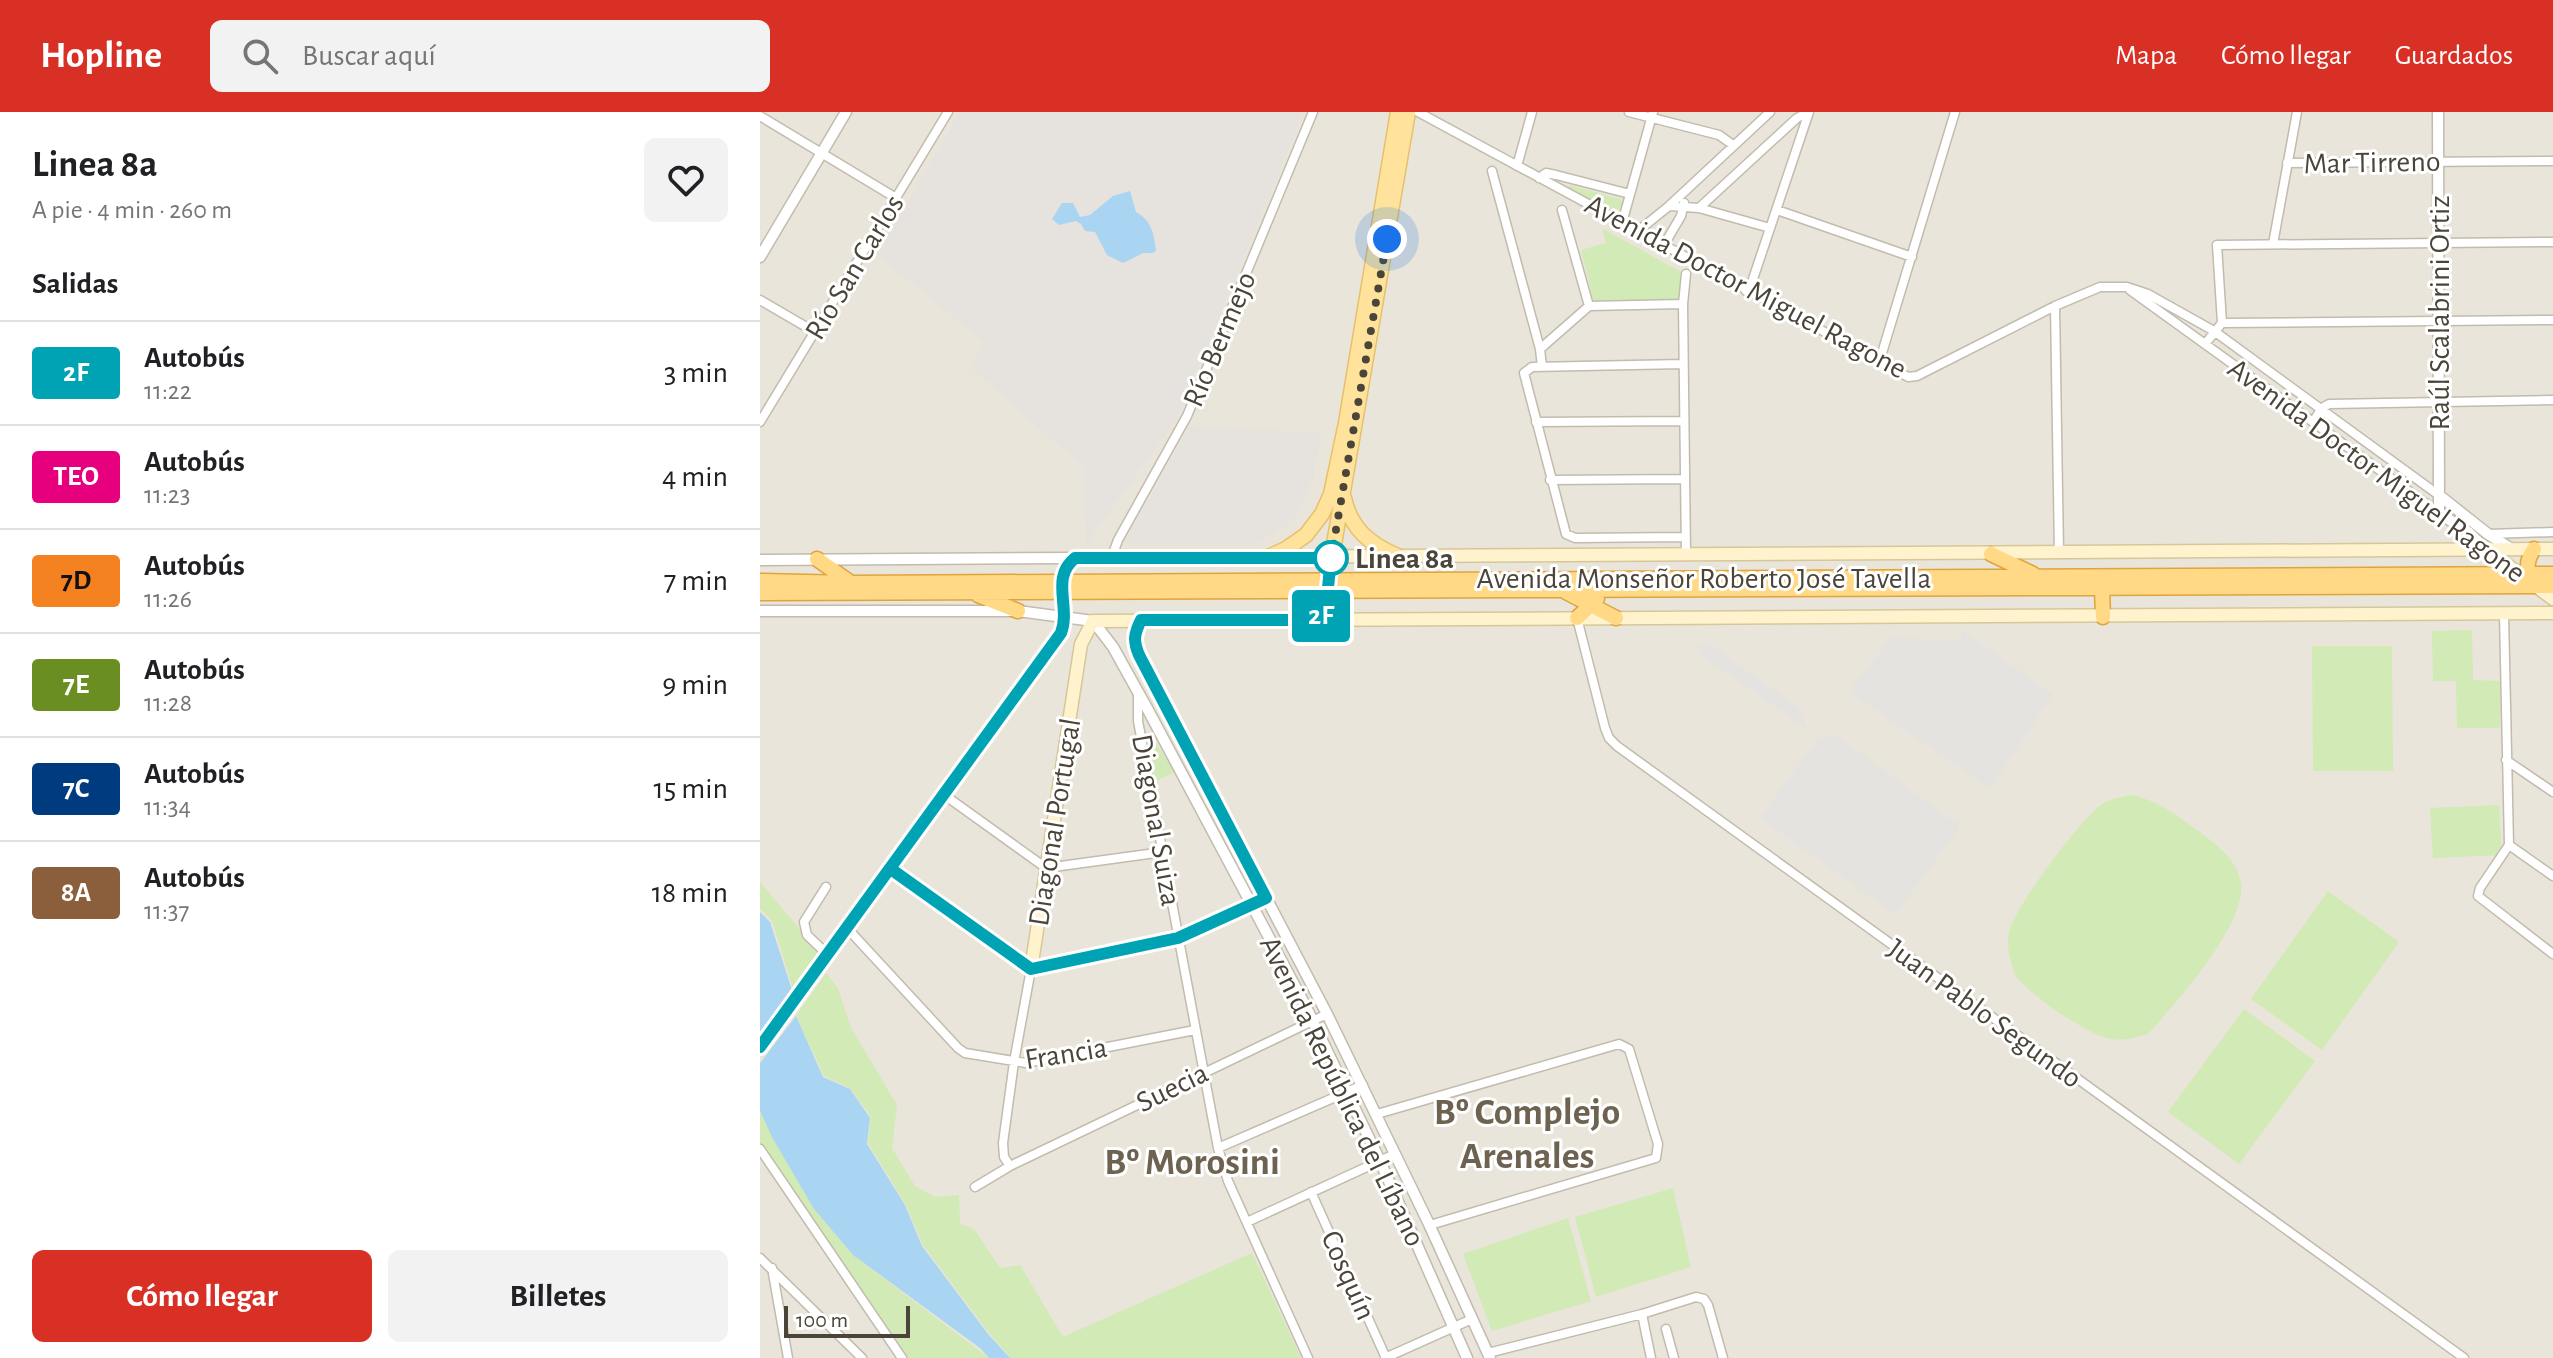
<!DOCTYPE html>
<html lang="es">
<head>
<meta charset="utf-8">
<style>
  :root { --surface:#fff; --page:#f2f2f2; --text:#202124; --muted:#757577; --line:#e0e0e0; --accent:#d93025 }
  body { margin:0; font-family:"Alegreya Sans",sans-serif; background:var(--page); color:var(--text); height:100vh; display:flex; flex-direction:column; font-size:30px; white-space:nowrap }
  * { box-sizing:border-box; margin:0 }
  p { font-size:26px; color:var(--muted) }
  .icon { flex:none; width:44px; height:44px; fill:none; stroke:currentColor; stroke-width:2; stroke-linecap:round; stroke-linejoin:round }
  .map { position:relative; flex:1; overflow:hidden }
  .sheet { display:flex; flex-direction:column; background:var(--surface); width:760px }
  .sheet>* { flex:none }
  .badge { padding:0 16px; border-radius:6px; font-size:28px; line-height:52px }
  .scale { position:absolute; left:24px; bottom:20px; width:126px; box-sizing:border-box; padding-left:8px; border:4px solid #4b4439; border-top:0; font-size:22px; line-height:28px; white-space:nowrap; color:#4b4439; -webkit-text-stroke:6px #fff; paint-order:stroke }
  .you { position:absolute; width:40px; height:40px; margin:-20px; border:6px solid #fff; border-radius:50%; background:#1a73e8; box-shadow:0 0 0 12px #1a73e833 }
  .map>.badge { position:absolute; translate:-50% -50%; box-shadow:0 0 0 4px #fff }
  h2 { padding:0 32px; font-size:30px; line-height:72px }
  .round { display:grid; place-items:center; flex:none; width:84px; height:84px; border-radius:12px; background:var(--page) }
  .summary { display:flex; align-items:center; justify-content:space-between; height:136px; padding:0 32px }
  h1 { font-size:38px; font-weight:600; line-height:60px }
  .button { display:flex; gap:16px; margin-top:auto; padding:16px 32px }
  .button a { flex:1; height:92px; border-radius:12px; background:var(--accent); color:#fff; font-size:32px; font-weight:600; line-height:92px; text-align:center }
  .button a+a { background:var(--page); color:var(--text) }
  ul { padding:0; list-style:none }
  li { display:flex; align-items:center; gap:24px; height:104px; padding:0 32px; border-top:2px solid var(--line) }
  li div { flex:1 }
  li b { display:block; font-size:30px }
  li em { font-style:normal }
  li .badge { min-width:88px; font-weight:700; text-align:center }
  header { display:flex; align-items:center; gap:48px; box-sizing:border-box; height:112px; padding:0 40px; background:var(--accent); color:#fff }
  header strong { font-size:38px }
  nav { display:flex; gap:44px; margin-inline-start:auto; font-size:28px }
  .search { width:560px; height:72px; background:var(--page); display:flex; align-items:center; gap:20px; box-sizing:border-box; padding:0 28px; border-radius:12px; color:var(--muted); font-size:30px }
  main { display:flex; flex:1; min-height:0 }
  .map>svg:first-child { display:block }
  .residential { fill:#eae5da }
  .industrial { fill:#e6e2dd }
  .green { fill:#d2eab5 }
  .parking { fill:#e5e3e0 }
  .water { fill:#a9d4f2 }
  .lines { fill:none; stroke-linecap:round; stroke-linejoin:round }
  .minor-casing { stroke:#c2bbae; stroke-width:11 }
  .tertiary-casing { stroke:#c2bbae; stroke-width:13 }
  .secondary-casing { stroke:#d6c79b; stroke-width:15 }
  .primary-casing { stroke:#e6c16a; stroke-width:17 }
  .trunk-casing { stroke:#e0a43c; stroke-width:17 }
  .minor { stroke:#fff; stroke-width:8 }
  .tertiary { stroke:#fff; stroke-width:10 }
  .secondary { stroke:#fff3cd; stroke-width:12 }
  .primary { stroke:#ffe39c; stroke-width:14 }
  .trunk { stroke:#ffd985; stroke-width:14 }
  .line-casing { stroke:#fff; stroke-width:18 }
  .line { stroke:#00a3b4; stroke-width:12 }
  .walk { stroke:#4b4439; stroke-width:8; stroke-dasharray:0 14.4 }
  .stop-dot { fill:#fff; stroke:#00a3b4; stroke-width:4 }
  .labels { text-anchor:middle; stroke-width:6; stroke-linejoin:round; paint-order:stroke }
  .street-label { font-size:30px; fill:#4b4439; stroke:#fff }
  .stop-label { font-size:30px; font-weight:bold; fill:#4b4439; stroke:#fff; text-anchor:start }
  .district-label { font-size:38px; font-weight:bold; fill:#6e6250; stroke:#fff }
</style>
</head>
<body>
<header>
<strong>Hopline</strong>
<div class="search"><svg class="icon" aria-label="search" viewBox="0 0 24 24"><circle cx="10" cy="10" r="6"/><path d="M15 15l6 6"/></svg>Buscar aquí</div>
<nav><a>Mapa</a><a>Cómo llegar</a><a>Guardados</a></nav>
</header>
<main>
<section class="sheet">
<div class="summary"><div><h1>Linea 8a</h1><p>A pie · 4 min · 260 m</p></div><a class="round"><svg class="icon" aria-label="heart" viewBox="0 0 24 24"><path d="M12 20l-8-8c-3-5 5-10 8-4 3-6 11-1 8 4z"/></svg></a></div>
<h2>Salidas</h2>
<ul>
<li><span class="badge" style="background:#00a3b4;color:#fff">2F</span><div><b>Autobús</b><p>11:22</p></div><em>3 min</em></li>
<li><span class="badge" style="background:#e6007e;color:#fff">TEO</span><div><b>Autobús</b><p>11:23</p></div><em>4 min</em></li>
<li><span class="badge" style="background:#f58220;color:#111">7D</span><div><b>Autobús</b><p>11:26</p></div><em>7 min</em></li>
<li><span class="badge" style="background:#6b8e23;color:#fff">7E</span><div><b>Autobús</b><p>11:28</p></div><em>9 min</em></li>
<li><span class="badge" style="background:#003b80;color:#fff">7C</span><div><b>Autobús</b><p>11:34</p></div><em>15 min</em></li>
<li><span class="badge" style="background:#8b5e3c;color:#fff">8A</span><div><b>Autobús</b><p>11:37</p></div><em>18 min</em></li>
</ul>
<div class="button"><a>Cómo llegar</a><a>Billetes</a></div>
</section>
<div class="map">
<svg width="1793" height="1246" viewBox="0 0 1793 1246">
  <rect width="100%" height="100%" fill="#f6f3ec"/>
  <!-- residential -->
  <path class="residential" d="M 0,0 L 1793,0 L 1793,1246 L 0,1246 Z"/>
  <!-- industrial -->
  <path class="industrial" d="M 200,0 L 544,0 L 417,307 L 326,432 L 323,355 L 209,254 L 226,232 L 117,142 Z
    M 430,314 L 561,321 L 553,366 L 540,399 L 526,414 L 498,431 L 364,431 Z"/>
  <!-- green -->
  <path class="green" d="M 809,73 L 860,87 L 863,91 L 857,102 L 809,76 Z
    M 842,116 L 921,160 L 918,190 L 838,190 L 833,187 L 821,138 L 846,131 Z
    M 1712,518 L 1713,568 L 1740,569 L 1740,616 L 1697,616 L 1696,569 L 1673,569 L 1672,519 Z
    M 1552,534 L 1632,534 L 1633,659 L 1553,659 Z
    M 387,618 L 415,660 L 396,669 Z
    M 1371,683 C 1398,688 1419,705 1441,721 C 1457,733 1475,746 1480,767 C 1492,807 1415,892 1388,922 C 1377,925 1364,929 1352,927 C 1329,924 1275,886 1259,868 C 1251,859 1246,834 1249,821 C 1252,798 1321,707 1342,692 C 1350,687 1361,685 1371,683 Z
    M 1739,693 L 1742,743 L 1673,746 L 1670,696 Z
    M 0,770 L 59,840 L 33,877 L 12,809 L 0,796 Z
    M 1568,779 L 1639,830 L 1562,938 L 1491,887 Z
    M 66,861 L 78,876 L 91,916 L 137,993 L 132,1036 L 155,1074 L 175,1085 L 199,1083 L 200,1112 L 214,1117 L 240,1156 L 260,1153 L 303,1225 L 492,1141 L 541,1246 L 251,1246 L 229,1221 L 163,1133 L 146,1093 L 108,1031 L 111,1005 L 90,976 L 64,964 L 36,904 Z
    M 1484,897 L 1555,949 L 1479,1052 L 1408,1000 Z
    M 0,1000 L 54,1097 L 93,1143 L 229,1246 L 148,1246 L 0,1033 Z
    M 913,1076 L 931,1155 L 836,1185 L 815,1105 Z
    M 808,1106 L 831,1189 L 732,1219 L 703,1142 Z"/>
  <!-- parking -->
  <path class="parking" d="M 1204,519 L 1293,583 L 1230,677 L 1089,580 L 1130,526 L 1199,528 Z
    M 951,533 L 1042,598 L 1046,616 L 941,544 L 937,535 Z
    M 1059,625 L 1079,625 L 1200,714 L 1136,803 L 999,706 Z"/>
  <!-- water -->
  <path class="water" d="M 370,79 L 376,100 C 392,109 394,122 396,139 L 392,141 L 383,141 L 363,151 L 347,143 L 335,120 L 325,119 L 321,112 L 316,109 L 299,113 L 292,107 L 302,91 L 313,91 L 320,105 L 330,103 L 353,84 Z
    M 0,800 L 10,810 L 32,878 L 0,921 Z
    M 36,904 L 63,965 L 90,977 L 110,1006 L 107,1032 L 145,1093 L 162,1134 L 228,1222 L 250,1246 L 229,1246 L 220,1236 L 93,1143 L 54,1097 L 12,1025 L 0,999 L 0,951 Z"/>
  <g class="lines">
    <defs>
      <path id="minor" d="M 658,0 L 1148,265 L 1157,264 L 1295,194 L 1340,175 L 1367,175 L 1388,182 L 1454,219 L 1680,384
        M 869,0 L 959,23 L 973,33
        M 0,4 L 136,86
        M 1527,51 L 1793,49
        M 757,54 L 772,0
        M 732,59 L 780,237 L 782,255
        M 779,66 L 786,61 L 796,63 L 870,82
        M 910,94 L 939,96 L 1010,116
        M 939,96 L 1037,6 L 1049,0
        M 802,98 L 829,194
        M 1017,98 L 1152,145
        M 862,111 L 893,0
        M 878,119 L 909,94 L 1010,0
        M 1513,132 L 1537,0
        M 904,133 L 921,104 L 924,91
        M 926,162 L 923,192 L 926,443
        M 1370,178 L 1679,401
        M 986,179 L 992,170 L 1049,0
        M 0,188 L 55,220
        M 1295,194 L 1299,441
        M 1462,211 L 1457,133 L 1793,130
        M 1445,232 L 1462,211 L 1793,208
        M 780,237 L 829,194 L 923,192
        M 1119,251 L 1195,0
        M 923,252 L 772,255 L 764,261 L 806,422 L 815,426 L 925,425
        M 0,310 L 188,0
        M 776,310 L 924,309
        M 1553,310 L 1562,296 L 1569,292 L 1793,288
        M 790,368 L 925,367
        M 1728,422 L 1793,420
        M 351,447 L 358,428 L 427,304 L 553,0
        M 1744,502 L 1749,733 L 1720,776 L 1718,784 L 1793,842
        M 817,506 L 845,616 L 849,626 L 857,634 L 1704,1246
        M 378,581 L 378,609 L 458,1036 L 468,1069 L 548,1246
        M 1746,648 L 1793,680
        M 183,682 L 286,756 L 403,740
        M 1749,733 L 1793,764
        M 66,775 L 44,810 L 47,823 L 68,843
        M 87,816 L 198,936 L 205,941 L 266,951 L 435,918
        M 617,1002 L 859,932 L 869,937 L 898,1032 L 896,1046 L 670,1113
        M 458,1036 L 603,973
        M 0,1037 L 142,1246
        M 250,1054 L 244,1045 L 243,1031 L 254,950 L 271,857 L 418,826 L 506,786
        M 215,1075 L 250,1054 L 567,902
        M 551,1080 L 626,1246
        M 487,1110 L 635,1042
        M 0,1146 L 102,1246
        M 12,1156 L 28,1246
        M 882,1202 L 891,1246
        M 906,1217 L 914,1246
        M 728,1241 L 882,1202 L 936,1185 L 944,1187 L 948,1193 L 963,1246
        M 625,1246 L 712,1207"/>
      <path id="tertiary" d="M 1678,0 L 1679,401 L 1708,420 L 1725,436
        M 0,145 L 86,0
        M 1680,384 L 1728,422 L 1750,436
        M 0,448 L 315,446
        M 0,499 L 258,499 L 333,509 L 353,535 L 388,598 L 545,893 L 620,1049 L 707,1246
        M 381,508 C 374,522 373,529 379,543 L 567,902 L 668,1110 L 730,1246"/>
      <path id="secondary" d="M 1725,436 L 1793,487
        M 556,508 L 564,500 L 566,480
        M 129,756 L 271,857 L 321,532 L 333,509 L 1793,501
        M 0,935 L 301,521 C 310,495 290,466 315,446 L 1793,437"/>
      <path id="primary" d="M 584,386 C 591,418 611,433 640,445
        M 506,446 L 526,437 L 546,423 L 562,402 L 571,382 L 586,311 L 638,0
        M 566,479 L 648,0"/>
      <path id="trunk" d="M 1231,442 L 1273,462
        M 57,447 L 91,471
        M 0,469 L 91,471 L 1793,462
        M 1772,470 C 1766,458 1766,448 1774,437
        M 1342,476 L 1343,505
        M 806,480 L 856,506
        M 0,481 L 1793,474
        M 218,483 L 258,499
        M 817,506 L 837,487"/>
    </defs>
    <!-- minor casing -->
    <use href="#minor" class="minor-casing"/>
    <!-- tertiary casing -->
    <use href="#tertiary" class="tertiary-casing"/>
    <!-- secondary casing -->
    <use href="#secondary" class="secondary-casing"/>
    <!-- primary casing -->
    <use href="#primary" class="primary-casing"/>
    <!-- trunk casing -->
    <use href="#trunk" class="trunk-casing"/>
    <!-- minor -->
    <use href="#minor" class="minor"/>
    <!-- tertiary -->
    <use href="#tertiary" class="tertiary"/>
    <!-- secondary -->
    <use href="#secondary" class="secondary"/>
    <!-- primary -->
    <use href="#primary" class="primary"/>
    <!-- trunk -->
    <use href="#trunk" class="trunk"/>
  </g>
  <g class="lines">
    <defs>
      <path id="line" d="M 0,935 L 301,521 C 311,495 290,466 315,446 L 571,446 L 566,495 L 556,508 L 381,508 C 374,522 373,529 379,543 L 506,786 L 418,826 L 271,857 L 135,760"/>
    </defs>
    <!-- line casing -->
    <use href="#line" class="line-casing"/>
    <!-- line -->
    <use href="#line" class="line"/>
    <!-- walk -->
    <path class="walk" d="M 571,446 L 627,127"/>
  </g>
  <!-- markers -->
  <circle class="stop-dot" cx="571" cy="446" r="16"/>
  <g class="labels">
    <!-- street labels -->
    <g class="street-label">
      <text transform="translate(1612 50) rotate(-1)" y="10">Mar Tirreno</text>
      <text transform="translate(94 155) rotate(-59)" y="10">Río San Carlos</text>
      <text transform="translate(986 174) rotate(28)" y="10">Avenida Doctor Miguel Ragone</text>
      <text transform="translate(1679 201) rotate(-90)" y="10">Raúl Scalabrini Ortiz</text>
      <text transform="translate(459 227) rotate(-67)" y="10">Río Bermejo</text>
      <text transform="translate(1617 358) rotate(36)" y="10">Avenida Doctor Miguel Ragone</text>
      <text x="944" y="476">Avenida Monseñor Roberto José Tavella</text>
      <text transform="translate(397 708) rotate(80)" y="10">Diagonal Suiza</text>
      <text transform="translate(294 710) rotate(-81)" y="10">Diagonal Portugal</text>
      <text transform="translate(1225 901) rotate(36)" y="10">Juan Pablo Segundo</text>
      <text transform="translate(306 941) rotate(-9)" y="10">Francia</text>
      <text transform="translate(412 975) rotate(-26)" y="10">Suecia</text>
      <text transform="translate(583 979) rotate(64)" y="10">Avenida República del Líbano</text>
      <text transform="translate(589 1163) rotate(66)" y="10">Cosquín</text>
    </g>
    <!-- stop labels -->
    <g class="stop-label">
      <text x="595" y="456">Linea 8a</text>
    </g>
    <!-- district labels -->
    <g class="district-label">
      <text x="767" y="1012">Bº Complejo<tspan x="767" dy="44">Arenales</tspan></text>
      <text x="432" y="1062">Bº Morosini</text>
    </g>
  </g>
</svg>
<div class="scale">100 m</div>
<div class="you" style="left:627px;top:127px"></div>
<b class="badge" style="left:561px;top:504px;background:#00a3b4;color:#fff">2F</b>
</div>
</main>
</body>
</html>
